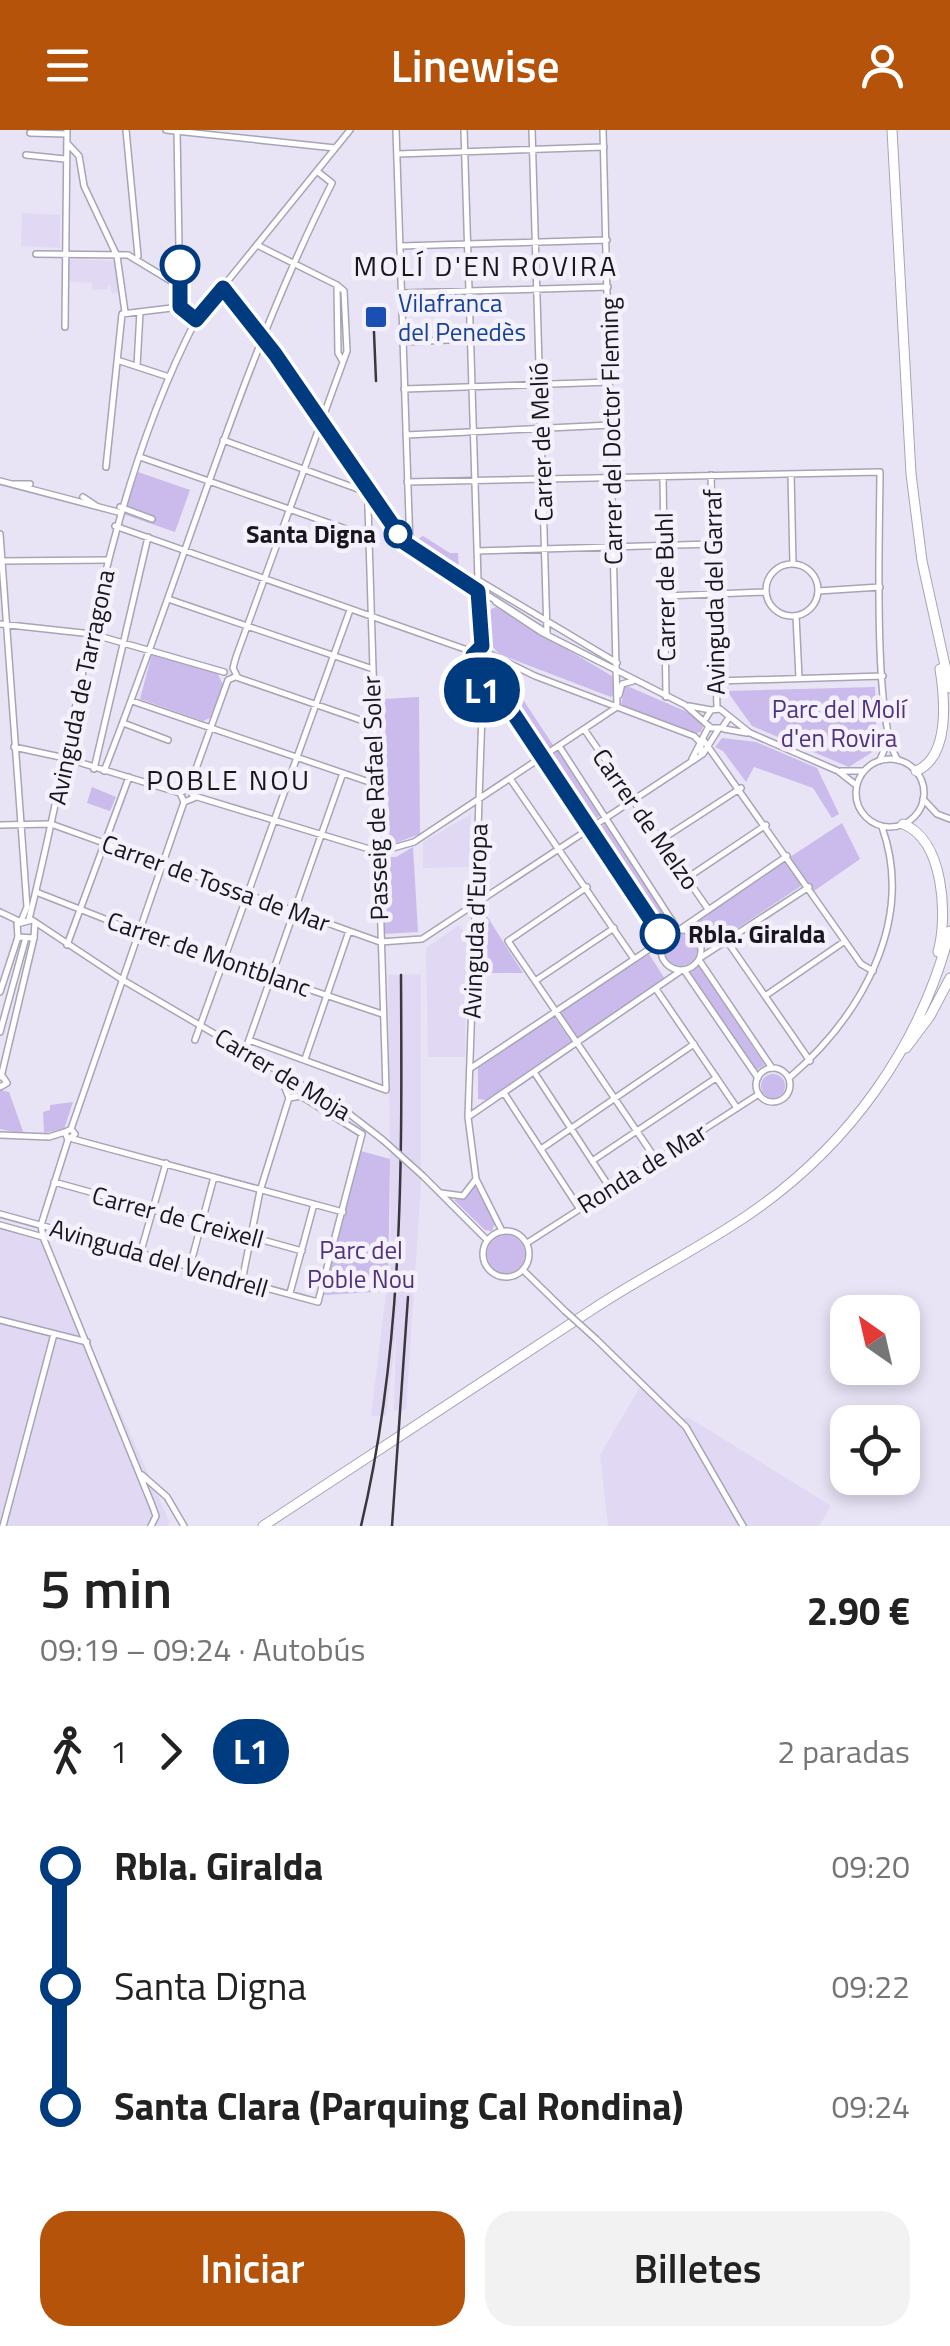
<!DOCTYPE html>
<html lang="es">
<head>
<meta charset="utf-8">
<style>
  :root { --surface:#fff; --page:#f2f2f2; --text:#222; --muted:#767676; --accent:#b45309 }
  body { margin:0; font-family:"Titillium Web",sans-serif; background:var(--page); color:var(--text); height:100vh; display:flex; flex-direction:column; font-size:38px; white-space:nowrap }
  * { box-sizing:border-box; margin:0 }
  p { font-size:32px; color:var(--muted) }
  .icon { flex:none; width:55px; height:55px; fill:none; stroke:currentColor; stroke-width:2; stroke-linecap:round; stroke-linejoin:round }
  .map { position:relative; height:1396px; overflow:hidden }
  .drawer { display:flex; flex-direction:column; background:var(--surface); flex:1 }
  .drawer>* { flex:none }
  .badge { padding:0 20px; border-radius:32px; font-size:35px; line-height:65px }
  .needle { width:65px; rotate:326deg }
  .tools { position:absolute; left:830px; top:1165px; display:grid; gap:20px }
  .tools a { display:grid; place-items:center; width:90px; height:90px; border-radius:20px; background:var(--surface); box-shadow:0 5px 15px #0003; font-size:50px }
  .map>.badge { position:absolute; translate:-50% -50%; box-shadow:0 0 0 5px #fff }
  .legs { display:flex; align-items:center; gap:15px; height:110px; padding:0 40px; font-size:32px }
  .legs p { margin-inline-start:auto }
  .overview { display:flex; align-items:center; justify-content:space-between; height:170px; padding:0 40px }
  h1 { font-size:55px; font-weight:600; line-height:75px }
  .primary-button { display:flex; gap:20px; margin-top:auto; padding:20px 40px }
  .primary-button a { flex:1; height:115px; border-radius:30px; background:var(--accent); color:#fff; font-size:40px; font-weight:600; line-height:115px; text-align:center }
  .primary-button a+a { background:var(--page); color:var(--text) }
  ul { padding:0 40px; list-style:none }
  li { display:flex; align-items:center; gap:35px; height:120px; font-size:38px }
  li i { display:grid; place-items:center; width:15px; height:100%; margin:0 12px; background:currentColor }
  li i::after { content:''; width:25px; height:25px; margin:-12px; border:8px solid; border-radius:50%; background:var(--surface) }
  li p { margin-inline-start:auto }
  li:first-child i { background:linear-gradient(#0000 50%,currentColor 0) }
  li:last-child i { background:linear-gradient(currentColor 50%,#0000 0) }
  header { display:flex; justify-content:space-between; align-items:center; height:130px; padding:0 40px; background:var(--accent); color:#fff; font-size:45px; font-weight:600 }
  .map>svg:first-child { display:block }
  .built { fill:#e1d9f3 }
  .green { fill:#cabbec }
  .lines { fill:none; stroke-linecap:round; stroke-linejoin:round }
  .minor-casing { stroke:#a9a4b5; stroke-width:8 }
  .tertiary-casing { stroke:#a9a4b5; stroke-width:8 }
  .trunk-casing { stroke:#a9a4b5; stroke-width:11 }
  .minor { stroke:#fff; stroke-width:5 }
  .tertiary { stroke:#fff; stroke-width:5 }
  .trunk { stroke:#fff; stroke-width:9 }
  .rail { stroke:#3a373f; stroke-width:2.5 }
  .tertiary-bridge-casing { stroke:#a9a4b5; stroke-width:8; stroke-linecap:butt }
  .tertiary-bridge { stroke:#fff; stroke-width:5 }
  .line-1-casing { stroke:#fff; stroke-width:22 }
  .line-1 { stroke:#003b80; stroke-width:15 }
  .stop-1-dot { fill:#fff; stroke:#003b80; stroke-width:5 }
  .transit-dot { fill:#1a4fb4; stroke:#f5f1fc; stroke-width:4 }
  .labels { text-anchor:middle; stroke-width:9; stroke-linejoin:round; paint-order:stroke }
  .transit-label { font-size:25px; fill:#164399; stroke:#f5f1fc; text-anchor:start }
  .street-label { font-size:25px; fill:#19171d; stroke:#f5f1fc }
  .stop-label { font-size:25px; font-weight:bold; fill:#19171d; stroke:#f5f1fc; text-anchor:end }
  .park-label { font-size:25px; fill:#50327d; stroke:#f5f1fc }
  .neighbourhood-label { font-size:28px; letter-spacing:2.5px; fill:#19171d; stroke:#f5f1fc }
</style>
</head>
<body>
<header><svg class="icon" aria-label="menu" viewBox="0 0 24 24"><path d="M4 6h16M4 12h16M4 18h16"/></svg>Linewise<svg class="icon" aria-label="person" viewBox="0 0 24 24"><circle cx="12" cy="8" r="4"/><path d="M4 21q1-7 8-7t8 7"/></svg></header>
<div class="map">
<svg width="950" height="1396" viewBox="0 0 950 1396">
  <rect width="100%" height="100%" fill="#e8e3f5"/>
  <!-- built -->
  <path class="built" d="M 22,83 L 60,85 L 60,118 L 21,116 Z
    M 66,129 L 117,131 L 121,162 L 112,164 L 110,154 L 107,159 L 93,160 L 92,153 L 65,151 Z
    M 471,684 L 470,737 L 423,738 L 423,712 Z
    M 459,795 L 467,807 L 465,927 L 428,927 L 426,818 Z
    M 421,844 L 421,1055 L 406,1280 L 394,1280 L 396,1204 L 386,1286 L 371,1286 L 391,1123 L 388,845 Z
    M 0,1100 L 45,1112 L 170,1393 L 166,1396 L 0,1396 Z
    M 640,1257 L 677,1290 L 687,1287 L 709,1300 L 831,1376 L 819,1396 L 608,1396 L 600,1325 Z"/>
  <!-- green -->
  <path class="green" d="M 138,342 L 190,360 L 175,402 L 123,384 Z
    M 423,406 L 450,423 L 458,423 L 459,443 L 422,415 L 418,409 Z
    M 496,477 L 612,546 L 615,563 L 611,567 L 499,524 L 488,511 L 489,480 Z
    M 158,523 L 218,544 L 223,555 L 210,588 L 203,591 L 140,569 L 152,524 Z
    M 625,555 L 694,585 L 703,596 L 701,602 L 692,604 L 621,575 Z
    M 875,557 L 877,619 L 849,637 L 752,596 L 727,561 Z
    M 518,562 L 553,615 L 541,624 L 505,570 Z
    M 419,567 L 420,704 L 390,715 L 384,569 Z
    M 722,608 L 756,612 L 817,638 L 839,684 L 832,688 L 813,658 L 754,637 L 746,652 L 723,621 L 715,617 Z
    M 558,621 L 600,686 L 589,693 L 545,630 Z
    M 92,657 L 116,667 L 110,681 L 87,673 Z
    M 842,693 L 860,729 L 814,761 L 790,727 Z
    M 605,694 L 672,795 L 661,803 L 594,701 Z
    M 413,717 L 418,802 L 383,804 L 381,727 L 396,727 Z
    M 787,730 L 804,754 L 711,816 L 695,792 Z
    M 483,780 L 523,843 L 480,843 Z
    M665 820a16 16 0 1 1 32 0a16 16 0 1 1-32 0Z
    M 649,824 L 665,849 L 578,908 L 560,882 Z
    M 699,836 L 765,935 L 755,941 L 689,844 Z
    M 554,887 L 572,912 L 486,970 L 478,969 L 478,938 Z
    M761 956a12 12 0 1 1 24 0a12 12 0 1 1-24 0Z
    M 0,960 L 9,962 L 24,1004 L 0,999 Z
    M 73,972 L 64,999 L 44,1003 L 43,982 L 50,980 L 50,975 Z
    M 361,1021 L 390,1029 L 388,1161 L 324,1165 Z
    M 475,1056 L 495,1093 L 492,1101 L 485,1100 L 454,1070 L 465,1067 Z
    M487 1124a19 19 0 1 1 38 0a19 19 0 1 1-38 0Z"/>
  <g class="lines">
    <defs>
      <path id="minor" d="M 126,0 L 138,126
        M 166,0 L 335,18
        M 396,0 L 410,418
        M 464,0 L 478,450 L 617,533
        M 532,0 L 547,503
        M 30,3 L 67,4
        M 67,13 L 79,26 L 84,56 L 117,126 L 125,182
        M 397,24 L 604,17
        M 26,25 L 65,29
        M 257,115 L 337,155
        M 401,116 L 607,110
        M 36,124 L 128,125 L 181,157
        M 337,155 L 338,223 L 342,230
        M 402,163 L 608,157
        M 65,197 L 67,0
        M 403,212 L 470,209
        M 120,231 L 169,247
        M 137,236 L 140,182
        M 404,259 L 610,252
        M 406,305 L 611,295
        M 223,310 L 358,359
        M 140,327 L 369,407
        M 106,337 L 122,184 L 180,177
        M 791,344 L 793,434
        M 711,345 L 717,578
        M 663,347 L 666,567
        M 407,352 L 880,342 C 880,394 872,596 898,630
        M 14,354 L 30,354
        M 83,367 L 95,375
        M 120,377 L 152,389
        M 115,396 L 473,522
        M 0,404 L 27,777 L 22,789
        M 477,421 L 712,414
        M 1,431 L 108,430
        M766 460a26 26 0 1 1 52 0a26 26 0 1 1-52 0Z
        M 478,461 L 482,516
        M 818,461 L 880,457
        M 665,466 L 766,462
        M 171,470 L 370,538
        M 796,486 L 799,548
        M 0,494 L 92,504 L 224,542
        M 473,522 L 480,533 L 482,583 L 468,987 L 476,1049 L 502,1101
        M 490,524 L 535,546 L 694,606 L 701,613 L 701,625
        M 480,533 L 490,526 L 484,516
        M 236,547 L 372,594
        M 717,551 L 883,546
        M 619,565 L 622,554 L 633,551
        M 132,571 L 375,654
        M 123,593 L 168,610
        M 584,599 L 708,779
        M 704,611 L 861,834 L 873,841
        M 559,616 L 678,800
        M 14,617 L 65,628 L 180,663
        M 541,628 L 664,809
        M 692,629 L 709,596
        M 880,630 L 887,613
        M 94,639 L 148,407
        M 104,641 C 182,445 237,241 332,53 L 318,42
        M 511,650 L 634,829
        M 194,666 L 379,722
        M 184,672 L 194,668 L 189,658
        M 0,695 L 51,694 L 380,812 L 422,809 L 703,624 L 718,600
        M 661,710 L 741,658
        M 379,722 L 414,712 L 617,577 L 603,0
        M 687,748 L 766,695
        M 587,757 L 508,811 L 655,1028
        M 36,762 L 138,802 L 382,884
        M 0,782 L 19,791
        M661 820a20 20 0 1 1 40 0a20 20 0 1 1-40 0Z
        M 679,800 L 787,726
        M 727,811 L 810,931
        M 67,815 L 129,647
        M 700,828 L 809,757
        M 699,830 L 772,938
        M 684,840 L 758,948
        M 535,851 L 614,798
        M 656,859 L 737,978
        M 0,862 L 18,807
        M 765,866 L 845,811
        M 195,910 L 350,480
        M 249,910 L 386,960 L 368,377
        M 245,921 L 343,643
        M 305,929 L 349,801
        M 471,938 L 663,810
        M 534,942 L 610,1058
        M 1,947 L 34,808
        M 0,957 L 7,953 L 3,947
        M 504,963 L 579,1078
        M 289,968 L 285,958 L 289,947
        M 468,987 L 682,840
        M 71,999 L 75,1004 L 68,1010 L 65,1002 L 71,999 L 184,672 L 180,663 L 189,658 L 228,550 L 237,546 L 233,538 L 236,527 L 347,221 L 344,161 L 337,155
        M 0,1005 L 49,1007 L 65,1002
        M 73,1009 L 343,1082
        M 68,1010 L 41,1095 L 43,1107 L 152,1375 L 156,1386 L 151,1396
        M 541,1019 L 694,914
        M 592,1031 L 716,948
        M 54,1052 L 302,1121
        M 441,1063 L 463,1066 L 476,1049
        M 0,1084 C 106,1113 212,1144 318,1172 L 362,1004 L 301,966 L 289,968 L 260,1061 L 242,1151
        M 0,1095 L 43,1107
        M 141,1121 L 166,1033
        M 190,1136 L 214,1047
        M 290,1163 L 314,1074
        M 0,1190 L 87,1212
        M 142,1345 L 167,1367 L 184,1396
        M 3,1396 L 54,1204"/>
      <path id="tertiary" d="M 177,0 L 180,177 L 196,190
        M 223,158 L 263,206 L 405,413 L 547,503
        M 0,351 L 118,382
        M 368,362 L 368,377 L 377,374
        M 496,472 L 541,502 L 685,575 L 711,598 L 722,598 L 728,589
        M 689,576 L 711,580
        M 706,588 L 711,580 L 720,579 L 750,603 L 838,641 L 856,655
        M 724,599 L 747,603
        M856 663a34 34 0 1 1 68 0a34 34 0 1 1-68 0Z
        M 841,641 L 863,641
        M 923,669 L 937,684 L 950,689
        M 29,789 C 80,588 100,376 196,190 L 350,0
        M 35,792 L 34,808 L 18,807 L 17,794 L 32,790 L 121,849 L 343,979 L 383,1010
        M 0,902 L 25,811
        M756 955a17 17 0 1 1 34 0a17 17 0 1 1-34 0Z
        M 789,948 C 859,888 916,793 882,697
        M 423,1046 L 487,1110
        M483 1124a23 23 0 1 1 46 0a23 23 0 1 1-46 0Z
        M 527,1113 L 759,964
        M 523,1140 L 565,1181
        M 596,1209 L 686,1297 L 743,1396"/>
      <path id="trunk" d="M 892,0 L 911,344 L 922,431 L 950,558
        M 916,641 C 950,627 945,570 940,539
        M 903,694 C 944,710 948,786 938,822
        M 906,918 L 930,886 L 950,848
        M 263,1396 C 373,1324 482,1251 593,1179 C 643,1146 698,1119 748,1085 C 848,1017 920,917 950,801"/>
    </defs>
    <!-- minor casing -->
    <use href="#minor" class="minor-casing"/>
    <!-- tertiary casing -->
    <use href="#tertiary" class="tertiary-casing"/>
    <!-- trunk casing -->
    <use href="#trunk" class="trunk-casing"/>
    <!-- minor -->
    <use href="#minor" class="minor"/>
    <!-- tertiary -->
    <use href="#tertiary" class="tertiary"/>
    <!-- trunk -->
    <use href="#trunk" class="trunk"/>
    <!-- rail -->
    <path class="rail" d="M 373,178 L 376,251
      M 361,1396 C 404,1215 402,1030 401,845
      M 392,1396 L 408,1167"/>
    <defs>
      <path id="tertiary-bridge" d="M 383,1010 L 423,1046
        M 565,1181 L 596,1209"/>
    </defs>
    <!-- tertiary-bridge casing -->
    <use href="#tertiary-bridge" class="tertiary-bridge-casing"/>
    <!-- tertiary-bridge -->
    <use href="#tertiary-bridge" class="tertiary-bridge"/>
  </g>
  <g class="lines">
    <defs>
      <path id="line-1" d="M 180,135 L 180,177 L 196,190 L 223,158 L 275,224 L 405,413 L 478,461 L 482,516 L 473,525 L 480,533 L 482,583 L 503,568 L 660,804"/>
    </defs>
    <!-- line-1 casing -->
    <use href="#line-1" class="line-1-casing"/>
    <!-- line-1 -->
    <use href="#line-1" class="line-1"/>
  </g>
  <!-- markers -->
  <g class="stop-1-dot">
    <circle cx="180" cy="135" r="18"/>
    <circle cx="398" cy="404" r="12"/>
    <circle cx="660" cy="804" r="18"/>
  </g>
  <rect class="transit-dot" x="364" y="175" width="24" height="24" rx="5"/>
  <g class="labels">
    <!-- transit labels -->
    <g class="transit-label">
      <text x="398" y="182">Vilafranca<tspan x="398" dy="29">del Penedès</tspan></text>
    </g>
    <!-- street labels -->
    <g class="street-label">
      <text transform="translate(611 301) rotate(-91)" y="9">Carrer del Doctor Fleming</text>
      <text transform="translate(541 312) rotate(-92)" y="9">Carrer de Melió</text>
      <text transform="translate(665 457) rotate(-91)" y="9">Carrer de Buhl</text>
      <text transform="translate(714 462) rotate(-91)" y="9">Avinguda del Garraf</text>
      <text transform="translate(81 557) rotate(-78)" y="9">Avinguda de Tarragona</text>
      <text transform="translate(375 668) rotate(-92)" y="9">Passeig de Rafael Soler</text>
      <text transform="translate(646 689) rotate(55)" y="9">Carrer de Melzo</text>
      <text transform="translate(216 753) rotate(20)" y="9">Carrer de Tossa de Mar</text>
      <text transform="translate(475 791) rotate(-88)" y="9">Avinguda d'Europa</text>
      <text transform="translate(209 824) rotate(19)" y="9">Carrer de Montblanc</text>
      <text transform="translate(283 944) rotate(31)" y="9">Carrer de Moja</text>
      <text transform="translate(642 1038) rotate(-32)" y="9">Ronda de Mar</text>
      <text transform="translate(178 1087) rotate(15)" y="9">Carrer de Creixell</text>
      <text transform="translate(159 1128) rotate(16)" y="9">Avinguda del Vendrell</text>
    </g>
    <!-- stop labels -->
    <g class="stop-label">
      <text x="376" y="413">Santa Digna</text>
      <text x="688" y="813" text-anchor="start">Rbla. Giralda</text>
    </g>
    <!-- park labels -->
    <g class="park-label">
      <text x="839" y="588">Parc del Molí<tspan x="839" dy="29">d'en Rovira</tspan></text>
      <text x="361" y="1129">Parc del<tspan x="361" dy="29">Poble Nou</tspan></text>
    </g>
    <!-- neighbourhood labels -->
    <g class="neighbourhood-label">
      <text x="486" y="146">MOLÍ D'EN ROVIRA</text>
      <text x="229" y="660">POBLE NOU</text>
    </g>
  </g>
</svg>
<div class="tools">
<a><svg class="needle" viewBox="-14 -14 28 28"><path d="M0-13l5 13h-10z" fill="#e53935"/><path d="M0 13l5-13h-10z" fill="#767676"/></svg></a>
<a><svg class="icon" aria-label="locate" viewBox="0 0 24 24"><circle cx="12" cy="12" r="6"/><path d="M12 2v4M12 18v4M2 12h4M18 12h4"/></svg></a>
</div>
<b class="badge" style="left:482px;top:560px;background:#003b80;color:#fff">L1</b>
</div>
<section class="drawer">
<div class="overview"><div><h1>5 min</h1><p>09:19 – 09:24 · Autobús</p></div><b>2.90 €</b></div>
<div class="legs"><svg class="icon" aria-label="walk" viewBox="0 0 24 24"><circle cx="13" cy="4" r="2"/><path d="M13 8l-2 6 4 7M11 14l-3 7M7 12l3-4h3l4 4"/></svg>1<svg class="icon" aria-label="forward" viewBox="0 0 24 24"><path d="M9 5l7 7-7 7"/></svg><b class="badge" style="background:#003b80;color:#fff">L1</b><p>2 paradas</p></div>
<ul>
<li><i style="color:#003b80"></i><b>Rbla. Giralda</b><p>09:20</p></li>
<li><i style="color:#003b80"></i><span>Santa Digna</span><p>09:22</p></li>
<li><i style="color:#003b80"></i><b>Santa Clara (Parquing Cal Rondina)</b><p>09:24</p></li>
</ul>
<div class="primary-button"><a>Iniciar</a><a>Billetes</a></div>
</section>
</body>
</html>
